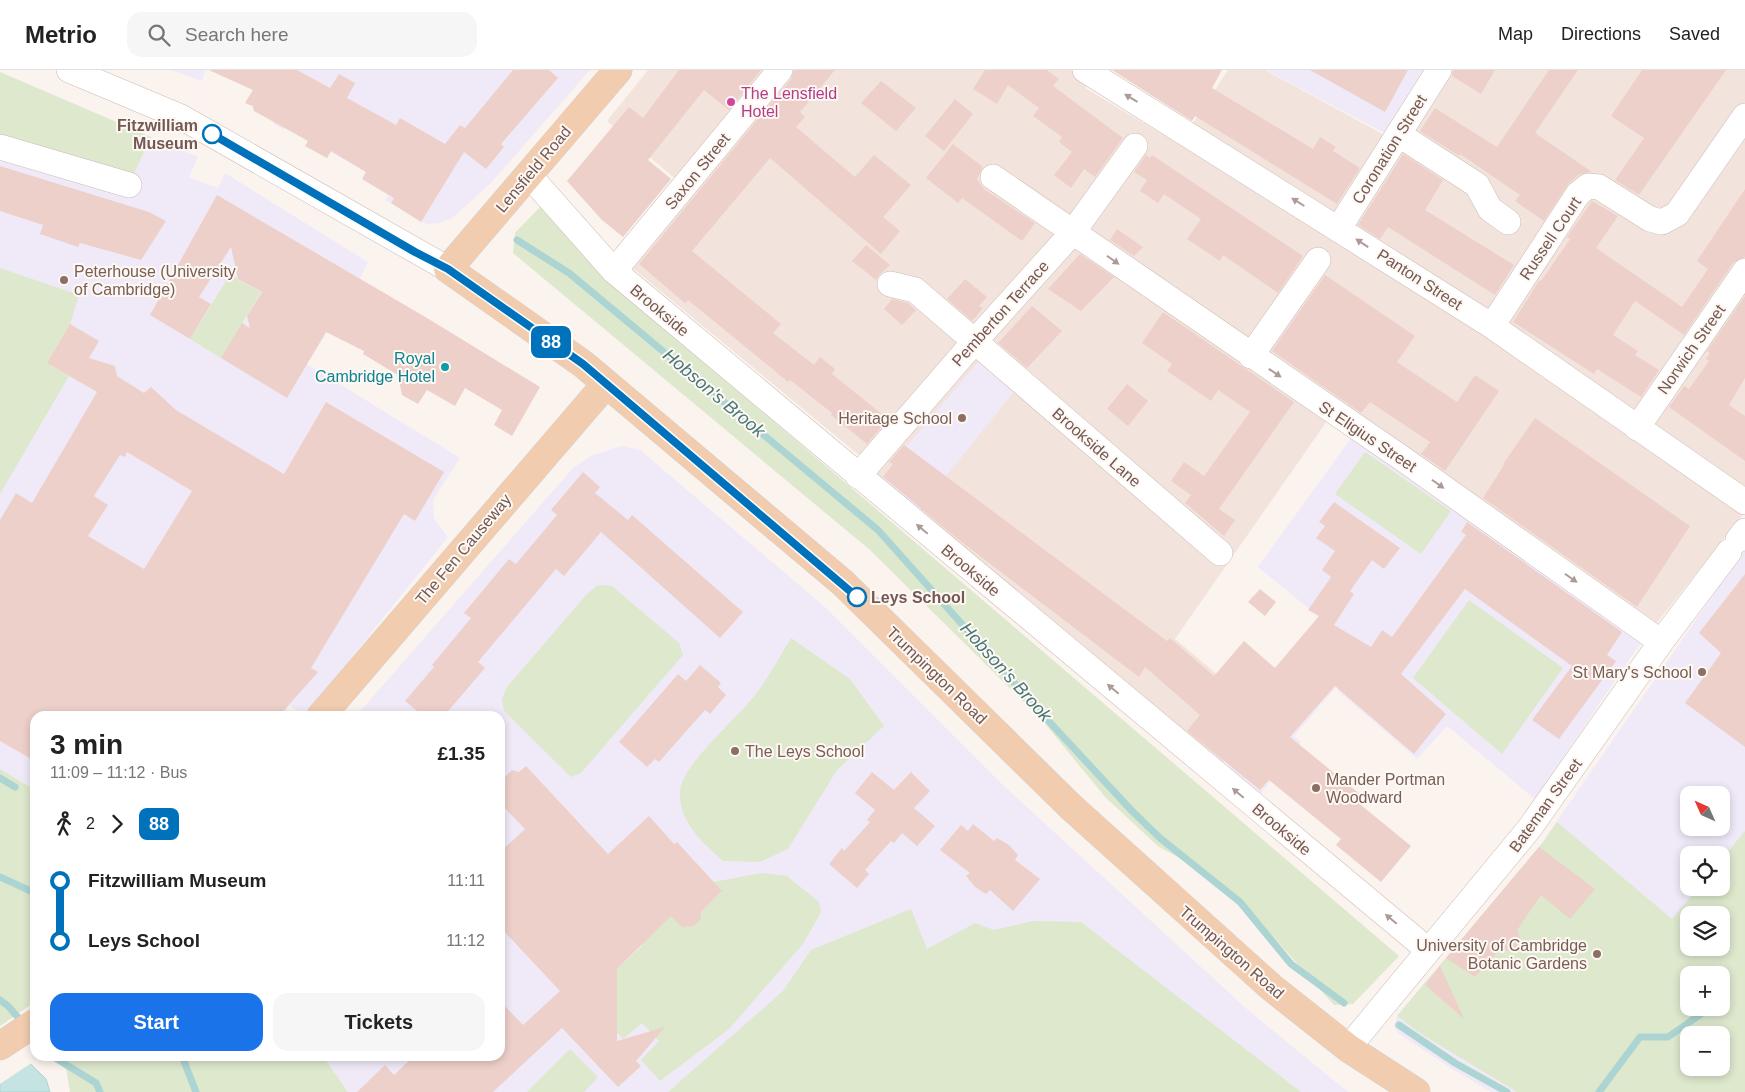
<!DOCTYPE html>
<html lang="en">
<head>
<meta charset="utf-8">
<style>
  :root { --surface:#fff; --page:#f6f6f6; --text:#222; --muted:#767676; --line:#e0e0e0; --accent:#1a73e8 }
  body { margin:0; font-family:Arial,sans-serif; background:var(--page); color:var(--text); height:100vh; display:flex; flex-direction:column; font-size:19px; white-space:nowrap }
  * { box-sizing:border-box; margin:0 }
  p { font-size:16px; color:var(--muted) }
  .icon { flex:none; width:28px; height:28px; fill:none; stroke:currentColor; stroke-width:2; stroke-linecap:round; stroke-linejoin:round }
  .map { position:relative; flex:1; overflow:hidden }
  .drawer { position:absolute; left:30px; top:641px; width:475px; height:350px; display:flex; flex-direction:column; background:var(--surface); border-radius:15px; box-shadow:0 2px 8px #0003 }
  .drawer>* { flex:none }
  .badge { padding:0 10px; border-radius:8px; font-size:18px; line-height:32px }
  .needle { width:32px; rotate:315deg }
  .buttons { position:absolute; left:1680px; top:716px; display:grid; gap:10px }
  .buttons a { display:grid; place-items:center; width:50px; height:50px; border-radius:10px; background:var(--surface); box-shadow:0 2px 8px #0003; font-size:25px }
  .map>.badge { position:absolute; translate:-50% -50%; box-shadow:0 0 0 2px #fff }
  .legs { display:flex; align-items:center; gap:8px; height:55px; padding:0 20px; font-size:16px }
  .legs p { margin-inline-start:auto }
  .head { display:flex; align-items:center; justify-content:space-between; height:85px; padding:0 20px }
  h1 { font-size:28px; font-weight:800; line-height:38px }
  .primary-button { display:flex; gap:10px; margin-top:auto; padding:10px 20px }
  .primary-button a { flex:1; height:58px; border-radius:15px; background:var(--accent); color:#fff; font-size:20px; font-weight:800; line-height:58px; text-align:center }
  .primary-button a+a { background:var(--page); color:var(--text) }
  ul { padding:0 20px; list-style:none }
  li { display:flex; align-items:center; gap:18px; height:60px; font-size:19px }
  li i { display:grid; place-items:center; width:8px; height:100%; margin:0 6px; background:currentColor }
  li i::after { content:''; width:12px; height:12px; margin:-6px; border:4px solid; border-radius:50%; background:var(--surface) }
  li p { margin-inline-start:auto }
  li:first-child i { background:linear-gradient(#0000 50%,currentColor 0) }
  li:last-child i { background:linear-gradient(currentColor 50%,#0000 0) }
  header { display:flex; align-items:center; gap:30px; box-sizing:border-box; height:70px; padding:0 25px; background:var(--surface); border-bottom:1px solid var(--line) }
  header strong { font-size:24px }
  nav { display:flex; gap:28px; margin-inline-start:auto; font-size:18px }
  .search { width:350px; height:45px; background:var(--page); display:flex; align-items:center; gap:12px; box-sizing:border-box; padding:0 18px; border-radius:15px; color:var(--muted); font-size:19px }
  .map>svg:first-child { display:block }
  .residential { fill:#f2e4dd }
  .education { fill:#f0eaf8; fill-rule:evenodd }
  .green { fill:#dde8cd; fill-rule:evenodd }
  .water { fill:#c4e3e1; stroke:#abd4d2 }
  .pier { fill:#fbf3ee }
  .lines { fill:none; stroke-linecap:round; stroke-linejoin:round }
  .stream { stroke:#abd4d2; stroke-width:7 }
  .building { fill:#edd0c9; fill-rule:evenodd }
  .street-casing { stroke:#cdbab4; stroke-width:26 }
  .primary-casing { stroke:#d8d0cf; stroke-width:29 }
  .street { stroke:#fff; stroke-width:25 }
  .primary { stroke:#f1ccaf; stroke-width:28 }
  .oneway { fill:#ac9b97 }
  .line-1-casing { stroke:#fff; stroke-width:11 }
  .line-1 { stroke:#0072bc; stroke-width:8 }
  .hotel-dot { fill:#d1479c; stroke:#fef8f4; stroke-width:2 }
  .stop-1-dot { fill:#fff; stroke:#0072bc; stroke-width:2.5 }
  .education-dot { fill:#8d6e63; stroke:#fef8f4; stroke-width:2 }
  .culture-dot { fill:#0f9aa8; stroke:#fef8f4; stroke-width:2 }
  .labels { text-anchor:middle; stroke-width:4; stroke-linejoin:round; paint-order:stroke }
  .hotel-label { font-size:16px; fill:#b23c85; stroke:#fef8f4; text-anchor:start }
  .stop-label { font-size:16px; font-weight:bold; fill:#745852; stroke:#fef8f4; text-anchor:end }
  .street-label { font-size:16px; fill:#745852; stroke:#fef8f4 }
  .education-label { font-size:16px; fill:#785e54; stroke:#fef8f4; text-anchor:start }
  .culture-label { font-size:16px; fill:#0d838f; stroke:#fef8f4; text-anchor:end }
  .water-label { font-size:18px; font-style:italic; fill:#477776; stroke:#fef8f4 }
</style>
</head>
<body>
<header>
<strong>Metrio</strong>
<div class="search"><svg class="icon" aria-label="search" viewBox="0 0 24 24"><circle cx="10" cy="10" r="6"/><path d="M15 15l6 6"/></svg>Search here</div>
<nav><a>Map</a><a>Directions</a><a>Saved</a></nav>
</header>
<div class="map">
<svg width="1745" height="1022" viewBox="0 0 1745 1022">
  <rect width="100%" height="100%" fill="#fbf3ee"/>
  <!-- residential -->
  <path class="residential" d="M 648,0 L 1094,0 L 1085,18 L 1182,76 L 1193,53 L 1228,0 L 1265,0 L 1399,73 L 1450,0 L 1745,0 L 1745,442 L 1652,559 L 1336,338 L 1175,569 L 1242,625 L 1254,656 L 1220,696 L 871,410 L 860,386 L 623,190 L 684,116 L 607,51 Z"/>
  <!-- education -->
  <path class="education" d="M 171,0 L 205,0 L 202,11 Z
    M 209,0 L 590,0 L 490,114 L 452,148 L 439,153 L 427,154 L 385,130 L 388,125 L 362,109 L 366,102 L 331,82 L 327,88 L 305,76 L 320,51 L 283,59 L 274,54 L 274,50 L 254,41 L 252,36 L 245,33 L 255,16 L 245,10 L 242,15 Z
    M 1266,0 L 1425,0 L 1386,64 Z
    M 0,2 L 198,87 L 189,107 L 218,118 L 225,103 L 368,192 L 360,209 L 307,294 L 460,388 L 433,430 L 434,448 L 448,467 L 347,593 L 303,645 L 289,635 L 284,646 L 35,646 L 35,720 L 0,699 Z
    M 980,290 L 1016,319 L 919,440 L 881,411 L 906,377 Z
    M 1351,368 L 1642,571 L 1535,729 L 1447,656 L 1417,689 L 1337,620 L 1353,601 L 1348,603 L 1294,666 L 1301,672 L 1258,727 L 1224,700 L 1258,658 L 1246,632 L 1319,547 L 1258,497 Z
    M 621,376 L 640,380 L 825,537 L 1005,717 L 1248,940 L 1348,1022 L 348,1022 L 323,986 L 500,986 L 500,646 L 356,646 L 573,398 L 591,386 Z
    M 1745,479 L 1745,1022 L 1491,1022 L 1449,997 L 1398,963 L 1394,957 L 1397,946 L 1539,777 ZM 1689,725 L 1721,725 L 1721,758 L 1689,758 ZM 1689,785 L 1721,785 L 1721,818 L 1689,818 ZM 1689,845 L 1721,845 L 1721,878 L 1689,878 ZM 1689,905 L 1721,905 L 1721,938 L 1689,938 ZM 1689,965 L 1721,965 L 1721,998 L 1689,998 Z"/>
  <!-- green -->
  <path class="green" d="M 0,2 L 151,67 L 132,108 L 0,65 Z
    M 540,137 L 606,208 L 1399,886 L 1353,934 L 1334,935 L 1235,824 L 1199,798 L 1159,777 L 1106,728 L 1042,650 L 870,480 L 513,183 L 515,163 Z
    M 0,198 L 79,225 L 70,254 L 47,293 L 69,306 L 0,424 Z
    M 231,203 L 239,210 L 261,222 L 221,288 L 190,269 Z
    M 1365,382 L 1451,441 L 1421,484 L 1335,424 Z
    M 598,515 L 612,516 L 679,573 L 683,585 L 581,703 L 571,707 L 504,641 L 502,629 L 507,617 L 587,524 Z
    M 1469,530 L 1563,598 L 1502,684 L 1413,608 Z
    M 791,568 L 850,609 L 884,656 L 837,700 L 788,779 L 760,792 L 723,791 C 702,772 679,752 680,722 C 681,693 744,644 761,617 C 772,601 781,584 791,568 Z
    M 0,699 L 35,720 L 35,932 L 0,956 Z
    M 1557,752 L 1672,849 L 1698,818 L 1721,818 L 1721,790 L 1745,761 L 1745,1022 L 1517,1022 L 1418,962 L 1397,946 L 1544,771 ZM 1689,845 L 1721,845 L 1721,878 L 1689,878 ZM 1689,905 L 1721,905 L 1721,938 L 1689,938 ZM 1689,965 L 1721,965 L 1721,998 L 1689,998 Z
    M 762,803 L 787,806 L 819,832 L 821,842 L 803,874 L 729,959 L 660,1011 L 641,990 L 659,971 L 642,953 L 623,969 L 595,940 L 617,939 L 617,917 L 603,918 L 600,915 L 643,875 L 641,873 L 656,830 L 682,857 L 694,856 L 701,849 L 701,842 L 722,821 L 713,812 Z
    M 911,839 L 927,879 L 975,853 L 994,860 L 1033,851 L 1081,852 L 1301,1022 L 668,1022 L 783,921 L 811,880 Z
    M 570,979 L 598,1007 L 584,1022 L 527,1022 Z
    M 64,986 L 323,986 L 348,1022 L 70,1022 Z"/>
  <!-- water -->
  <path class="water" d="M 0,964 L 46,1009 L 50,1022 L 0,1022 Z"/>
  <!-- pier -->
  <path class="pier" d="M 0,961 L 33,992 L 0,1014 Z"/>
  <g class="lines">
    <!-- stream -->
    <path class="stream" d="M 517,170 L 569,203 L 878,460 L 1043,645 L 1132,741 L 1160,768 L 1240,832 L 1291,894 L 1344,933
      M 0,708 L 15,717
      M 0,807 L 35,823
      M 0,930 L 8,936 L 23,953
      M 1399,955 L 1455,993 L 1507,1022
      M 52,986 L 96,1013 L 100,1022
      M 182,986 L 196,1022
      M 1599,1022 L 1640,967 L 1668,967 L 1704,942"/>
  </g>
  <!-- building -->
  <path class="building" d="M 209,0 L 297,0 L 330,18 L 339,4 L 355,13 L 347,28 L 396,55 L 400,48 L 445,74 L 460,55 L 465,58 L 513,0 L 549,0 L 558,8 L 501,74 L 504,77 L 486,99 L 464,82 L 421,152 L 391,133 L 394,128 L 362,109 L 366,102 L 331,81 L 327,88 L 305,76 L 308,71 L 254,41 L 253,36 L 245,33 L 253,20 Z
    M 679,0 L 761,0 L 729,40 L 704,20 L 648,90 L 671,109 L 623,167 L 602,150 L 567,111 L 629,37 L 643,48 Z
    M 794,0 L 835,0 L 800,42 L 805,47 L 796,57 L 855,107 L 874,85 L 911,115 L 883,147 L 900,161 L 881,184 L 770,88 L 692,181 L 781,254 L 773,263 L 814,295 L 820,287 L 835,299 L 832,304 L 888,349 L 867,374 L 831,345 L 832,343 L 790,310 L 788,312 L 770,297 L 688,230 L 685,233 L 639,194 L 791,9 Z
    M 985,0 L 1047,0 L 1059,9 L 1053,16 L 1123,68 L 1095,107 L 1084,99 L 1071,118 L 1054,105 L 1072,82 L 1059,72 L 1062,67 L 1033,46 L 1039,38 L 1008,15 L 997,34 L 973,19 Z
    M 1112,0 L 1222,0 L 1212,18 L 1313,79 L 1320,67 L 1336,77 L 1333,81 L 1360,98 L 1337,134 L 1195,46 L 1192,51 Z
    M 1310,0 L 1408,0 L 1385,42 Z
    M 1453,0 L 1495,0 L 1481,24 L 1452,6 Z
    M 1549,0 L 1578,0 L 1535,63 L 1592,102 L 1580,104 L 1569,113 L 1544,151 L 1515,131 L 1520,125 L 1460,84 L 1459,86 L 1420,61 L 1435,38 L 1497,77 Z
    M 1642,0 L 1726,0 L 1639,125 L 1615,110 L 1644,68 L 1611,46 Z
    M 881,11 L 916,38 L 896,61 L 861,33 Z
    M 955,29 L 973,44 L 944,81 L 925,66 Z
    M 953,74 L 983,97 L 977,109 L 984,119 L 1035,153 L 1022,171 L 962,128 L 958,133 L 926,108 Z
    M 1403,84 L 1443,110 L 1425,140 L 1514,195 L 1495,225 L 1388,157 L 1380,169 L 1358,155 Z
    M 1146,85 L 1150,88 L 1152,85 L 1303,186 L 1278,223 L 1223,185 L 1220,191 L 1187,169 L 1201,149 L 1164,124 L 1158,133 L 1140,121 L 1147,110 L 1134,102 Z
    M 0,96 L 149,142 L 166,151 L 141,190 L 80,173 L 78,177 L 40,164 L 43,155 L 0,141 Z
    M 1745,119 L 1745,187 L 1733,193 L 1684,265 L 1635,231 L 1613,265 L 1638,281 L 1635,285 L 1659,300 L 1641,327 L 1597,299 L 1594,304 L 1513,252 L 1539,211 L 1542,210 L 1570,169 L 1567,167 L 1592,131 L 1618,146 L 1596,178 L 1682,237 L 1708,199 L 1697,191 Z
    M 217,125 L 427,248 L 540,317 L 512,366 L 494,355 L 502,340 L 465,318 L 455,336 L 427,320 L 418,334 L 402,325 L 398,305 L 363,284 L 364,281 L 326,262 L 287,328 L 221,288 L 242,253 L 250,258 L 247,246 L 262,222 L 238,209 L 231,177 L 199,227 L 211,234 L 190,269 L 150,245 Z
    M 1117,159 L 1143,177 L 1134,186 L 1110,170 Z
    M 866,175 L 890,195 L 880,204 L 876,210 L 852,191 Z
    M 1080,184 L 1114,207 L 1081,241 L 1048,219 Z
    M 1325,205 L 1415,266 L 1397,292 L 1457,332 L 1475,305 L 1499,321 L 1445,401 L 1421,384 L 1430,372 L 1370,332 L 1361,343 L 1272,281 Z
    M 965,209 L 987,227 L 979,236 L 983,238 L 972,251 L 947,229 Z
    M 1745,226 L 1745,308 L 1729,335 L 1745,346 L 1745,391 L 1669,337 L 1684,316 L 1689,319 L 1709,291 L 1706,289 L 1710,283 L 1707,281 Z
    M 892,229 L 908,233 L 916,240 L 902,255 L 884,239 Z
    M 1032,236 L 1062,261 L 1027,298 L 998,273 Z
    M 1163,242 L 1294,332 L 1219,439 L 1235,450 L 1224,466 L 1185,433 L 1191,425 L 1171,411 L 1184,392 L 1204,406 L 1250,342 L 1218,320 L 1211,331 L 1167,301 L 1172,294 L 1142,273 Z
    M 70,254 L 99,271 L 89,288 L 115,296 L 117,306 L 144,323 L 151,317 L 176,340 L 284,404 L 326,332 L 444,402 L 415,451 L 404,444 L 311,598 L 318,602 L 279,646 L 35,646 L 35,691 L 0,671 L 0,450 L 16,423 L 32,433 L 97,322 L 47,293 ZM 127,382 L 192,421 L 144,499 L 88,466 L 108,435 L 94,426 L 120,385 L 125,387 Z
    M 1127,314 L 1148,331 L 1128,356 L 1107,339 Z
    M 1535,348 L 1690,456 L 1637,537 L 1483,428 L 1504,395 L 1503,394 Z
    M 904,375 L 1167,571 L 1170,568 L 1214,606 L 1244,571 L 1275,598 L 1319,546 L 1308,540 L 1331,507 L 1322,500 L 1335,481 L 1316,468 L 1325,456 L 1319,452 L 1334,432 L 1400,478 L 1384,499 L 1372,490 L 1350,521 L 1354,524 L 1334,555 L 1371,577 L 1382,560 L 1392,567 L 1466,465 L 1461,462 L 1467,452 L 1622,562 L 1607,585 L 1616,591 L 1559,669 L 1532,650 L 1572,596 L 1465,519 L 1401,604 L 1446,644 L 1414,684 L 1335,616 L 1290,667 L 1361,725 L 1356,731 L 1411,776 L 1381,812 L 1336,775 L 1341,769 L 1269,710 L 1260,720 L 1187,661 L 1200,645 L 1145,597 L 1139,607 L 955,467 L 883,407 L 893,394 L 889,392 Z
    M 583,402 L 600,417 L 595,423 L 628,450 L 632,445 L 743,542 L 720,568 L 601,462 L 564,506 L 556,499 L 478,592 L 485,598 L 444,646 L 423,646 L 405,631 L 434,597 L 432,595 L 471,548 L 464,543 L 509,489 L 516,494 L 557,445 L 551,440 Z
    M 1745,504 L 1745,677 L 1685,633 L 1721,583 L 1699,563 Z
    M 1260,519 L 1276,532 L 1265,546 L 1248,532 Z
    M 700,595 L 721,613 L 718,617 L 726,625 L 710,644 L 705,640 L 659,692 L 655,689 L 647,697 L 619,672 L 678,604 L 686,611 Z
    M 526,696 L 608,784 L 649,746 L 674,774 L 677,772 L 722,821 L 701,842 L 701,849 L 694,856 L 682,857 L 671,846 L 617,899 L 617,971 L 665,957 L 636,991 L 641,996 L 618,1017 L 562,958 L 493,1022 L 357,1022 L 385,995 L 394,1005 L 414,986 L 500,986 L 500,931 L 523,955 L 560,921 L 500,857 L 500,782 L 525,759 L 500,733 L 501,711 L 512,700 L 519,702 Z
    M 872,702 L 894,720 L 911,702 L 930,721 L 914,738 L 935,756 L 917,776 L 902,763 L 894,773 L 891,771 L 865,800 L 869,804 L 857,818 L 829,794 L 842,778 L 844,781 L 870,752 L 867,750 L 875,740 L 855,723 Z
    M 973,754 L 994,771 L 997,768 L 1009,775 L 1018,785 L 1015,790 L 1040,809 L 1013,841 L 990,820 L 986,824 L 975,817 L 966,806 L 970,803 L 940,780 L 961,755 L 968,761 Z
    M 1539,777 L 1595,819 L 1570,849 L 1541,825 L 1517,860 L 1520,868 L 1517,876 L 1511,881 L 1500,879 L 1475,907 L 1446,888 Z
    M 1440,896 L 1464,949 L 1425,915 Z"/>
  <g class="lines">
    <defs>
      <path id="street" d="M 69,0 L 181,47 L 448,199
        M 1085,0 L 1492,256 L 1745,432
        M 1398,64 L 1477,115 L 1490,139 L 1508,152
        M 0,77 L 129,115
        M 528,104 L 614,201 L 1428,880
        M 993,107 L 1403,389 L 1661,572
        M 1339,158 L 1439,0
        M 614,201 L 780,0
        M 890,214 L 915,220 L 1220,483
        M 1492,256 L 1578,124 L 1588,116 L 1599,117 L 1650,149 L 1662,152 L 1677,144 L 1745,46
        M 1251,286 L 1318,190
        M 1637,358 L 1745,201
        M 858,406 L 975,271 L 1073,162 L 1135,76
        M 1738,470 L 1745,461
        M 1348,978 L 1529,759 L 1661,572 L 1729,482"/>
      <path id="primary" d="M 618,0 L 448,199 L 583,294 L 843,513 L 1071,737 L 1271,917 L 1348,978 L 1416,1022
        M 321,646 L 606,314
        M 0,976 L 35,953"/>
    </defs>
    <!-- street casing -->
    <use href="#street" class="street-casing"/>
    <!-- primary casing -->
    <use href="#primary" class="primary-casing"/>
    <!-- street -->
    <use href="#street" class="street"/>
    <!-- primary -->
    <use href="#primary" class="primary"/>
  </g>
  <!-- one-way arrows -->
  <defs><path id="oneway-solid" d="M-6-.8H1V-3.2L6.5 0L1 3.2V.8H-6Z" transform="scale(1.25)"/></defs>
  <g class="oneway">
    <use href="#oneway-solid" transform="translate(1131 28) rotate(-149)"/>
    <use href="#oneway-solid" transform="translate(1298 132) rotate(-148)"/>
    <use href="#oneway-solid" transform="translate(1362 173) rotate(-147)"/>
    <use href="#oneway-solid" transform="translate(1113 190) rotate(35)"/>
    <use href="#oneway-solid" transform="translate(1275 303) rotate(34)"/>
    <use href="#oneway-solid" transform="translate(1438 414) rotate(35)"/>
    <use href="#oneway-solid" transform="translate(922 459) rotate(-140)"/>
    <use href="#oneway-solid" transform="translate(1571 508) rotate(35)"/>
    <use href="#oneway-solid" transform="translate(1113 619) rotate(-140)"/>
    <use href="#oneway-solid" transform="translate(1238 723) rotate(-140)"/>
    <use href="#oneway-solid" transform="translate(1391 849) rotate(-140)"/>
  </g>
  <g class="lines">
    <defs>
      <path id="line-1" d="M 212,64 L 415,182 L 448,199 L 583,294 L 857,527"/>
    </defs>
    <!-- line-1 casing -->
    <use href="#line-1" class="line-1-casing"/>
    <!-- line-1 -->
    <use href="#line-1" class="line-1"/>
  </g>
  <!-- markers -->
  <circle class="hotel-dot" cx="731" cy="32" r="5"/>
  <g class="stop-1-dot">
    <circle cx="212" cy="64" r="9"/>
    <circle cx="857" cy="527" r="9"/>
  </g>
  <g class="education-dot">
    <circle cx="64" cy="210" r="5"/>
    <circle cx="962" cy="348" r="5"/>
    <circle cx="1702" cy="602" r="5"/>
    <circle cx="735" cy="681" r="5"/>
    <circle cx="1316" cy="718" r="5"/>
    <circle cx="1597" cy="884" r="5"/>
  </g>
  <circle class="culture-dot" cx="445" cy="297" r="5"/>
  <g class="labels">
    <!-- hotel labels -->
    <g class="hotel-label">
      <text x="741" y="29">The Lensfield<tspan x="741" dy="18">Hotel</tspan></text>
    </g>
    <!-- stop labels -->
    <g class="stop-label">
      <text x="198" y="61">Fitzwilliam<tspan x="198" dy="18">Museum</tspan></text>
      <text x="871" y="533" text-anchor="start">Leys School</text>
    </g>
    <!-- street labels -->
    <g class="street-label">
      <text transform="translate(1389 79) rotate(-58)" y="6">Coronation Street</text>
      <text transform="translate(533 99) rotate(-50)" y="6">Lensfield Road</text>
      <text transform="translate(697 101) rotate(-51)" y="6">Saxon Street</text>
      <text transform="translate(1550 168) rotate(-56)" y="6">Russell Court</text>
      <text transform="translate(1420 209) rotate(33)" y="6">Panton Street</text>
      <text transform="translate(660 240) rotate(40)" y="6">Brookside</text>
      <text transform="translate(1000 243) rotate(-48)" y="6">Pemberton Terrace</text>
      <text transform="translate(1691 279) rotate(-55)" y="6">Norwich Street</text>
      <text transform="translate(1368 366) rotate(34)" y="6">St Eligius Street</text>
      <text transform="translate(1097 377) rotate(41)" y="6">Brookside Lane</text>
      <text transform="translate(463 479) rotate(-50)" y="6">The Fen Causeway</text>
      <text transform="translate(971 500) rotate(40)" y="6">Brookside</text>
      <text transform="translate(937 605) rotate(44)" y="6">Trumpington Road</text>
      <text transform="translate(1545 735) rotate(-54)" y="6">Bateman Street</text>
      <text transform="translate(1282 759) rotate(40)" y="6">Brookside</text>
      <text transform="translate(1232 882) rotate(41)" y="6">Trumpington Road</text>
    </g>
    <!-- education labels -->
    <g class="education-label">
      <text x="74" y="207">Peterhouse (University<tspan x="74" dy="18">of Cambridge)</tspan></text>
      <text x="952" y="354" text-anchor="end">Heritage School</text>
      <text x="1692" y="608" text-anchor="end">St Mary's School</text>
      <text x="745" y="687">The Leys School</text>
      <text x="1326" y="715">Mander Portman<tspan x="1326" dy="18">Woodward</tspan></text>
      <text x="1587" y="881" text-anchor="end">University of Cambridge<tspan x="1587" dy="18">Botanic Gardens</tspan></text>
    </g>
    <!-- culture labels -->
    <g class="culture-label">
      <text x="435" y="294">Royal<tspan x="435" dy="18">Cambridge Hotel</tspan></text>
    </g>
    <!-- water labels -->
    <g class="water-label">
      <text transform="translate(714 323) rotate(40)" y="6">Hobson's Brook</text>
      <text transform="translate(1006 602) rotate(48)" y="6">Hobson's Brook</text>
    </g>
  </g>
</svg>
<div class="buttons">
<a><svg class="needle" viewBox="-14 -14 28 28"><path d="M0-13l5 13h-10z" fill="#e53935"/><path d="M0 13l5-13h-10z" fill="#767676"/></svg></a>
<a><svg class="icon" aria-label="locate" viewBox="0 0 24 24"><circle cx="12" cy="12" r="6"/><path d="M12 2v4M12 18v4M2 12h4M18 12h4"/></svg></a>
<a><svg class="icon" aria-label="layers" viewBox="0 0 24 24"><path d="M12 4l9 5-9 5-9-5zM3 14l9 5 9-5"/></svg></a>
<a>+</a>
<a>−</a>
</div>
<b class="badge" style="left:551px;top:272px;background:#0072bc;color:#fff">88</b>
<section class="drawer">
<div class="head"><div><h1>3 min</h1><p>11:09 – 11:12 · Bus</p></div><b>£1.35</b></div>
<div class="legs"><svg class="icon" aria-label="walk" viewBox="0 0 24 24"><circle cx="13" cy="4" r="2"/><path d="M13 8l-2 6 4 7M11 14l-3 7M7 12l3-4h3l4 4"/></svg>2<svg class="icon" aria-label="forward" viewBox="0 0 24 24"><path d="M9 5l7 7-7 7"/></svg><b class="badge" style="background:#0072bc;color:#fff">88</b></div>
<ul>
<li><i style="color:#0072bc"></i><b>Fitzwilliam Museum</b><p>11:11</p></li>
<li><i style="color:#0072bc"></i><b>Leys School</b><p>11:12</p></li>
</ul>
<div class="primary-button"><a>Start</a><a>Tickets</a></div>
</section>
</div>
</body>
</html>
